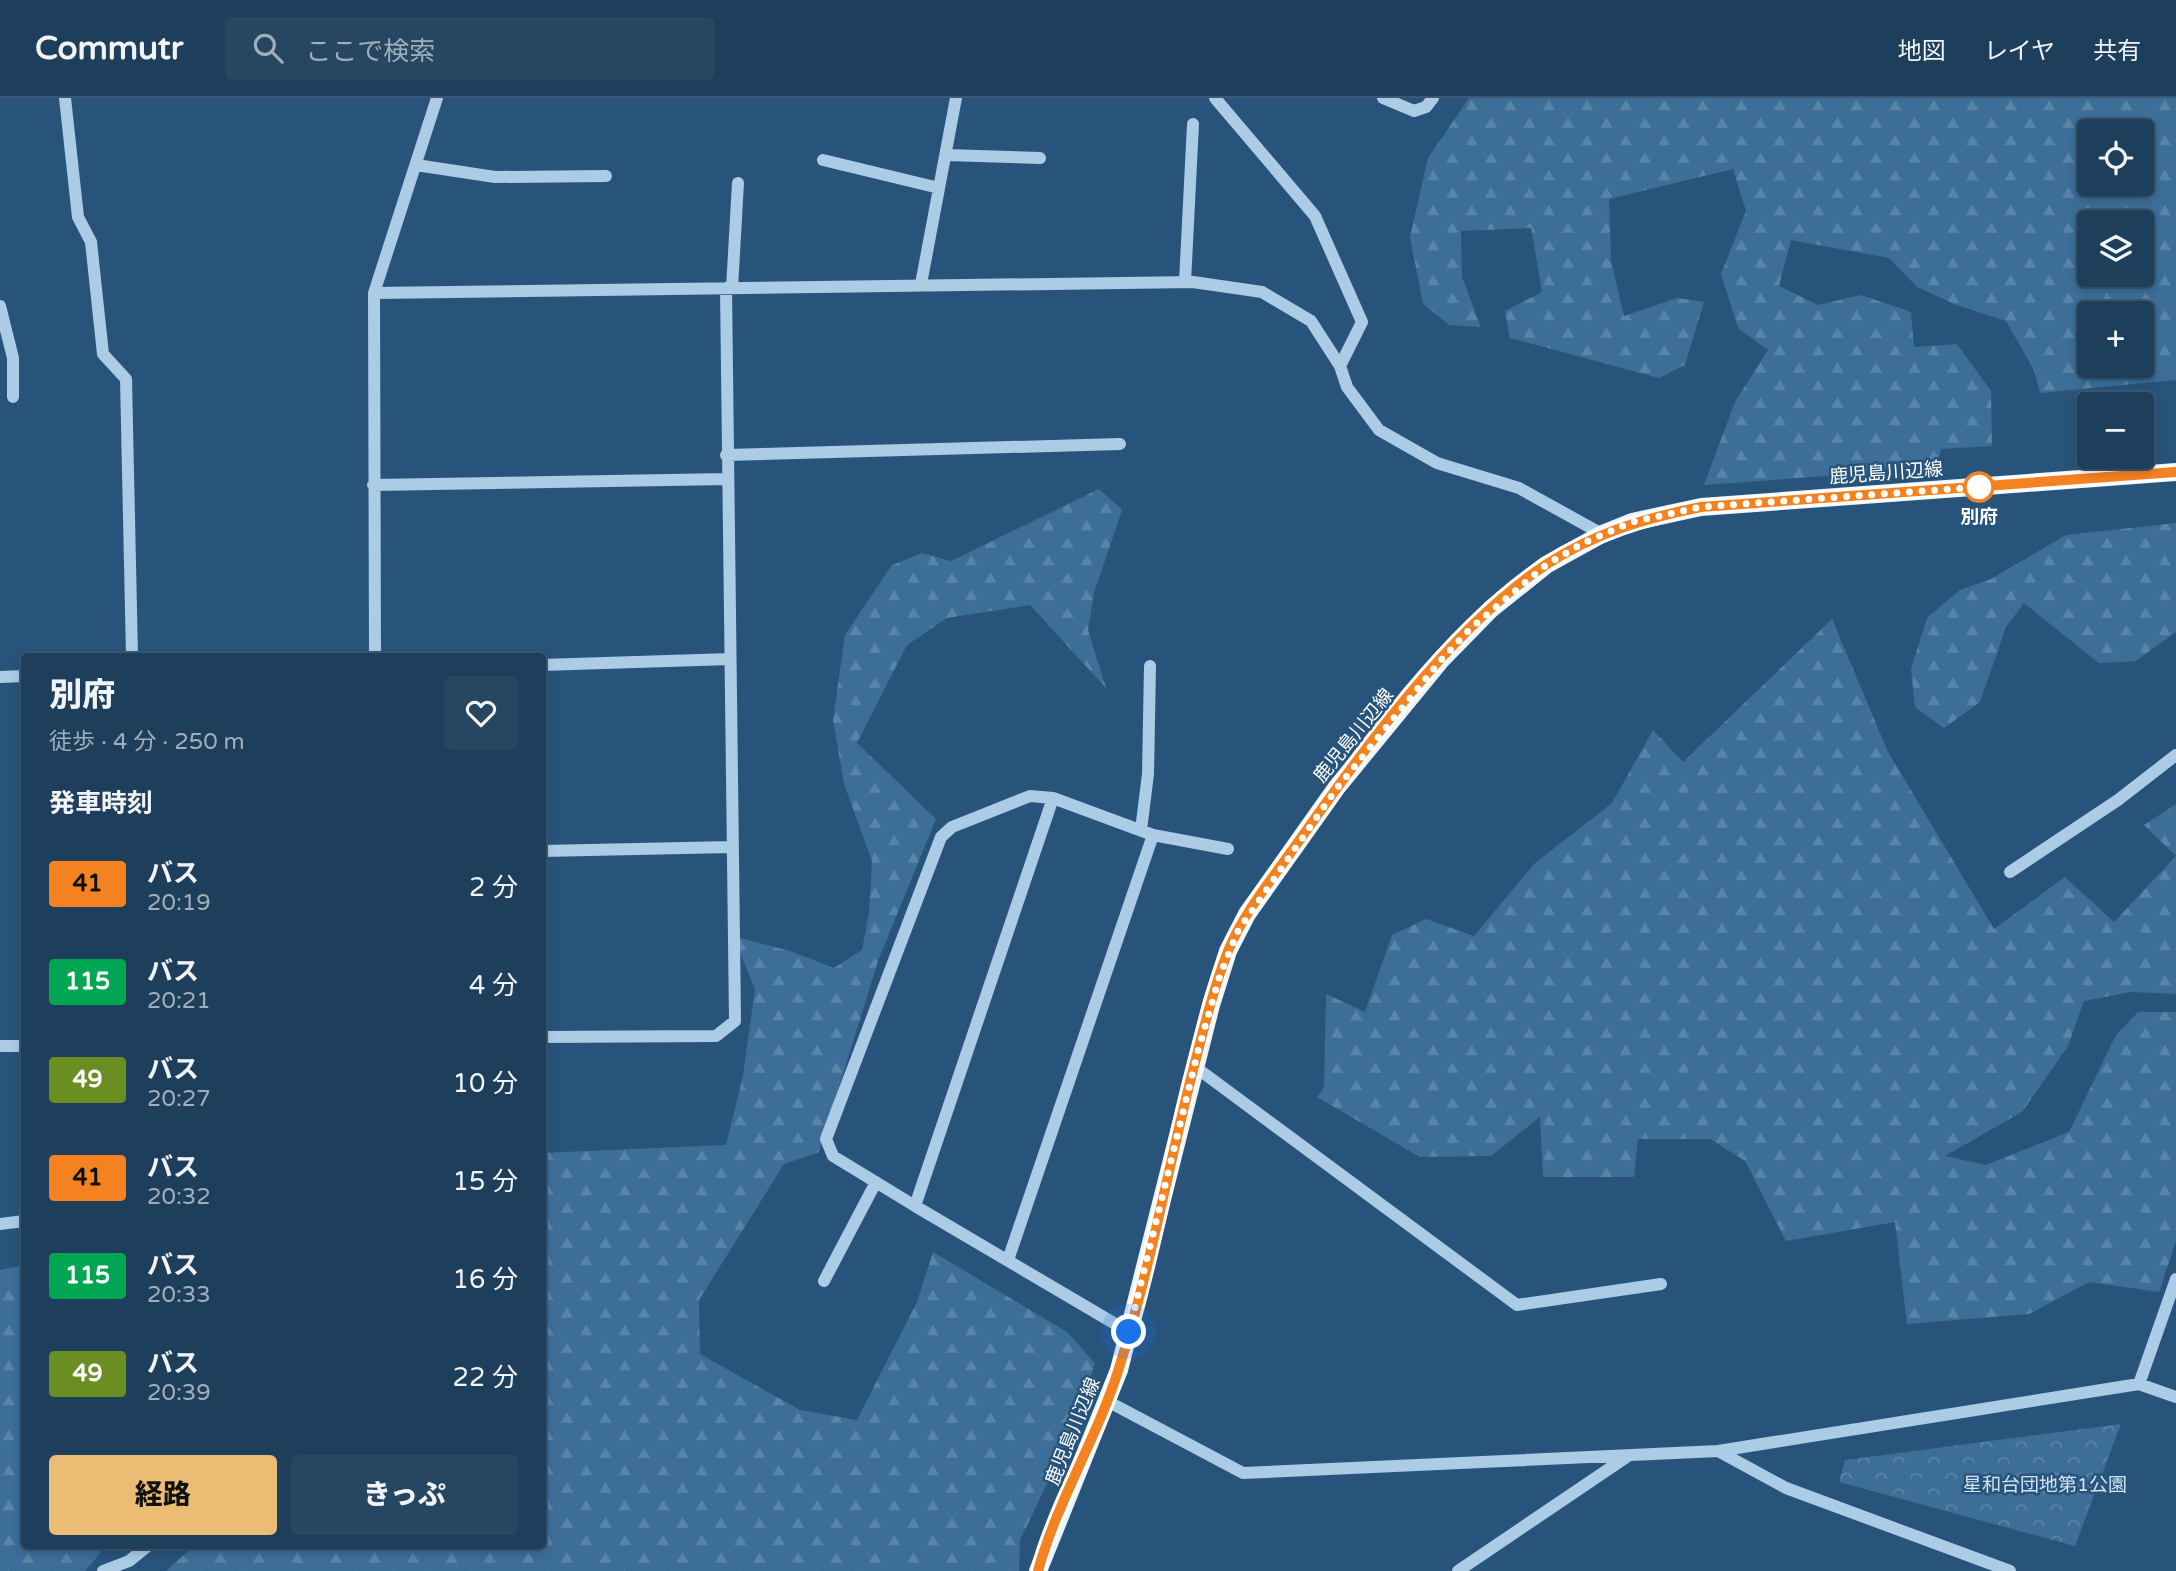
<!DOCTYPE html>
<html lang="ja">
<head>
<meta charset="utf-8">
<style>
  :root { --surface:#1e3f5c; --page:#264662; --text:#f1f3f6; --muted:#a1afbb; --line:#3c5872; --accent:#ebbc73 }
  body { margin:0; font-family:"Varela Round","Noto Sans JP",sans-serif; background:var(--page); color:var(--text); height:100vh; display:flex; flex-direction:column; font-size:26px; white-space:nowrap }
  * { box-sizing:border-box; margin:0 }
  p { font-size:23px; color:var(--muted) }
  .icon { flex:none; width:38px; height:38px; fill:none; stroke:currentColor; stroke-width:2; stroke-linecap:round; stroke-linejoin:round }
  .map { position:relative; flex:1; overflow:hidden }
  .drawer { position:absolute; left:21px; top:555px; width:525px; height:896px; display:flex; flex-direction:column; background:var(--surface); border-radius:7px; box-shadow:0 4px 10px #0003,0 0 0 2px var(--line) }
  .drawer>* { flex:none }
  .badge { padding:0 14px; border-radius:5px; font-size:24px; line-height:46px }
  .buttons { position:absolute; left:2077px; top:21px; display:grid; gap:14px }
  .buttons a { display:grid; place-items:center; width:77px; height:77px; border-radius:7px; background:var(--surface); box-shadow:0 4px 10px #0003,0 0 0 2px var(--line); font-size:35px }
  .you { position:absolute; width:35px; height:35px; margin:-18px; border:5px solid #fff; border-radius:50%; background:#1a73e8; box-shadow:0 0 0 10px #1a73e833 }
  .map>.badge { position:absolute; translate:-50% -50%; box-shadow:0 0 0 4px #fff }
  h2 { padding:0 28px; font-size:26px; line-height:63px }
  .round { display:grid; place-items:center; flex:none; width:74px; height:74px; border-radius:7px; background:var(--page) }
  .summary { display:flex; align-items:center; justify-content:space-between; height:119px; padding:0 28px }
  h1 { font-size:33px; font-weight:800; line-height:52px }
  .button { display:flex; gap:14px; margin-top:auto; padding:14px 28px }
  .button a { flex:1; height:80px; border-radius:7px; background:var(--accent); color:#111; font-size:28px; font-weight:800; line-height:80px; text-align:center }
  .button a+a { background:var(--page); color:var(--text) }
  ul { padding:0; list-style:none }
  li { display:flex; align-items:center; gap:21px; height:98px; padding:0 28px }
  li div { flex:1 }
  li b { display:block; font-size:26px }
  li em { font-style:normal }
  li .badge { min-width:77px; font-weight:700; text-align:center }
  header { display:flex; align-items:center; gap:42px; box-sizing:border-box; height:98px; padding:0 35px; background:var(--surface); border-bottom:2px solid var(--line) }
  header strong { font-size:33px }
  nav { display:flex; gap:38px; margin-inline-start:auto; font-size:24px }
  .search { width:490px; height:63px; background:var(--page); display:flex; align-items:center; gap:18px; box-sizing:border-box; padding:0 24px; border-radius:7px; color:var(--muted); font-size:26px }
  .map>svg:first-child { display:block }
  .forest { fill:url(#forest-firs); fill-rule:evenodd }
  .park { fill:url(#park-crowns) }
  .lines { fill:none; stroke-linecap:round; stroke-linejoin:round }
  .minor { stroke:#accbe4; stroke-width:12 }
  .major { stroke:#ebf4fc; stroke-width:18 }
  .line-casing { stroke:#fff; stroke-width:16 }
  .line { stroke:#f58220; stroke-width:10 }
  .walk { stroke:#fff; stroke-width:7; stroke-dasharray:0 12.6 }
  .stop-dot { fill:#fff; stroke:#f58220; stroke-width:3.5 }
  .labels { text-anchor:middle; stroke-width:5; stroke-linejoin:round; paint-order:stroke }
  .street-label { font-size:19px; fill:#fff; stroke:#28547b }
  .stop-label { font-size:19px; font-weight:bold; fill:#fff; stroke:#28547b }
  .park-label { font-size:19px; fill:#cee3f3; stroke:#28547b }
</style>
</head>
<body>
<header>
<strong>Commutr</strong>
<div class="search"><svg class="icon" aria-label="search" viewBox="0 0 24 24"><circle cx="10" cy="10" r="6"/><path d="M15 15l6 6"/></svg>ここで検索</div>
<nav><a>地図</a><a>レイヤ</a><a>共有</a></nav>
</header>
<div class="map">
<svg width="2176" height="1473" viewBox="0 0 2176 1473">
  <defs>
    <pattern id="forest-firs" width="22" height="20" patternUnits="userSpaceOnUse" patternTransform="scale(1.75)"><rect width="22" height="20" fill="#3c6e98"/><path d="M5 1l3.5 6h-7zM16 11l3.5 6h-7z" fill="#5984a7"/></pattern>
    <pattern id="park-crowns" width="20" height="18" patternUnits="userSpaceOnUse" patternTransform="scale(1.75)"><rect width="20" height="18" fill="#3c6e98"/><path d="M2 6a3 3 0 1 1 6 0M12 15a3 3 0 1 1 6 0" fill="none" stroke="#5984a7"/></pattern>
  </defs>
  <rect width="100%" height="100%" fill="#28547b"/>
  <!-- forest -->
  <path class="forest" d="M 1469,0 L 2176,0 L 2176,282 L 2040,295 L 2034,272 L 2006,223 L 1954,206 L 1917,189 L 1889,160 L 1791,142 L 1779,188 L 1818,207 L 1861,197 L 1911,214 L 1914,249 L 1957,246 L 1991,293 L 1992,348 L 1941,351 L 1937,370 L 1704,387 L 1735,304 L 1768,252 L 1738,230 L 1721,176 L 1746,113 L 1733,71 L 1609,101 L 1611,163 L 1624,218 L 1677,200 L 1704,204 L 1685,267 L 1659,280 L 1510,240 L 1505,213 L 1542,194 L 1531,130 L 1461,133 L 1462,179 L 1481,229 L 1449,227 L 1423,206 L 1410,139 L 1428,60 ZM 2090,33 L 2142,33 L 2142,86 L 2090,86 ZM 2090,124 L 2142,124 L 2142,177 L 2090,177 ZM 2142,215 L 2142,268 L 2090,268 L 2090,215 Z
    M 1099,391 L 1122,412 L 1094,495 L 1088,532 L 1106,590 L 1030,507 L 947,520 L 907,547 L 857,645 L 936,721 L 878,863 L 819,1054 L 784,1066 L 699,1202 L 700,1256 L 800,1312 L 857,1322 L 917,1204 L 933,1154 L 1067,1234 L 1095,1265 L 1075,1328 L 1020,1442 L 1019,1473 L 166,1473 L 195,1447 L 542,1447 L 543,1055 L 726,1047 L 743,978 L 755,891 L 733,838 L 790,853 L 834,870 L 862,852 L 869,815 L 872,763 L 844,686 L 833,622 L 845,537 L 892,467 L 922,455 L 951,463 Z
    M 2176,425 L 2176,534 L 2136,563 L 2099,565 L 2024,505 L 2006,529 L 1980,604 L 1944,630 L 1915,609 L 1911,571 L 1927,520 L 1960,492 L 1991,481 L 2066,437 Z
    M 1832,521 L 1888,654 L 1994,831 L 2065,779 L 2114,824 L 2176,758 L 2144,727 L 2176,706 L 2176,896 L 2131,894 L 2084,903 L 2068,948 L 2022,1014 L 1945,1058 L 1986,1067 L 2069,1034 L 2116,937 L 2138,914 L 2176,914 L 2176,1143 L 2159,1194 L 2089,1184 L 2029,1216 L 1907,1226 L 1895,1124 L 1786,1143 L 1745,1063 L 1710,1041 L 1638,1041 L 1634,1079 L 1543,1079 L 1540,1019 L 1491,1058 L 1420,1059 L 1317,999 L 1324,990 L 1326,896 L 1365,914 L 1392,837 L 1426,821 L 1474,838 L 1534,766 L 1612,705 L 1653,632 L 1683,664 Z
    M 24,1167 L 24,1447 L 107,1447 L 85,1473 L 0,1473 L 0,1172 Z"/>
  <!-- park -->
  <path class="park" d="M 2121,1326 L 2075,1448 L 1839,1384 L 1845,1362 Z"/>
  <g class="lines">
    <!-- minor -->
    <path class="minor" d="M 65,0 L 78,119 L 91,144 L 103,256 L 126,281 L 132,558
      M 1215,0 L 1315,118 L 1362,224 L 1340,268
      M 1383,0 L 1414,13 L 1426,9 L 1433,0
      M 946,57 L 1040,60
      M 823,62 L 939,90
      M 416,67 L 495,79 L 606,78
      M 1185,184 L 1193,26
      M 921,186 L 956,0
      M 732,190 L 738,85
      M 374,195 L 1193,184 L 1262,194 L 1311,223 L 1340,268 L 1347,289 L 1379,332 L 1437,365 L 1519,390 L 1602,436
      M 0,208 L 13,260 L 13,299
      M 726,357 L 1120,346
      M 373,387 L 727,381
      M 375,558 L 374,195 L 437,0
      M 542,567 L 730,561
      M 0,579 L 24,578
      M 1141,732 L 1148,676 L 1150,568
      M 1153,737 L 1228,751
      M 542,753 L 731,749
      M 2010,774 L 2118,702 L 2176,657
      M 542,939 L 716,938 L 735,923 L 726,190
      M 0,948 L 24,948
      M 1194,968 L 1517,1207 L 1661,1186
      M 915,1108 L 833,1058 L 826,1041 L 941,739 L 952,729 L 1030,698 L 1053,700
      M 0,1126 L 24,1123
      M 1008,1162 L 1153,737 L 1053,700 L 915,1108 L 1129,1234
      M 824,1183 L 876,1084
      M 2139,1286 L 2176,1181
      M 1107,1303 L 1243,1375 L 1718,1353 L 2139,1286 L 2176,1299
      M 1718,1353 L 1786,1390 L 2010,1473
      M 103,1473 L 129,1463 L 149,1447
      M 1458,1473 L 1628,1358"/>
    <!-- major -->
    <path class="major" d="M 1038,1473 L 1119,1272 L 1211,907 L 1228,853 L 1247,816 L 1337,689 L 1441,562 L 1491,511 L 1546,467 L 1602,436 L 1632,424 L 1701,409 L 2176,374"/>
  </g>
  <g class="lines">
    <defs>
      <path id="line" d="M 1038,1473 C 1056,1406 1098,1338 1119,1270 C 1149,1175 1167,1076 1191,980 C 1202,938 1212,894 1228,853 C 1244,814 1272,781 1296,747 C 1362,654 1451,529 1547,466 C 1595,435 1645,420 1701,409 L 2176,374"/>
    </defs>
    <!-- line casing -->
    <use href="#line" class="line-casing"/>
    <!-- line -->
    <use href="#line" class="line"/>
    <!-- walk -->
    <path class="walk" d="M 1129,1234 L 1198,953 L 1220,877 L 1238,833 L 1337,690 L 1441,562 L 1471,530 L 1546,467 L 1583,445 L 1632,424 L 1701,409 L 1979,389"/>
  </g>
  <!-- markers -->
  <circle class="stop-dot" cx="1979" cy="389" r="14"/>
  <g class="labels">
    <!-- street labels -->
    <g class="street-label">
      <text transform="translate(1886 374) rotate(-4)" y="7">鹿児島川辺線</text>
      <text transform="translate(1353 637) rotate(-51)" y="7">鹿児島川辺線</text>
      <text transform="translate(1072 1333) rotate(-68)" y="7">鹿児島川辺線</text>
    </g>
    <!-- stop labels -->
    <g class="stop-label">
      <text x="1979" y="425">別府</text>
    </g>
    <!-- park labels -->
    <g class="park-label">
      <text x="2045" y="1393">星和台団地第1公園</text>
    </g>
  </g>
</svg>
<div class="buttons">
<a><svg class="icon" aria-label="locate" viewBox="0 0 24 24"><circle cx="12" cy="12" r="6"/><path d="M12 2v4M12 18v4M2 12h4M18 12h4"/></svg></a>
<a><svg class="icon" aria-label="layers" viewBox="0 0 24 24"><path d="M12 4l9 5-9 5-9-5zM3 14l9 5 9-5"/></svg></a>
<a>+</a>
<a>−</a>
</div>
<div class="you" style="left:1129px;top:1234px"></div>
<section class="drawer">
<div class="summary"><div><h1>別府</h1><p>徒歩 · 4 分 · 250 m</p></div><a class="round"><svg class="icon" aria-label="heart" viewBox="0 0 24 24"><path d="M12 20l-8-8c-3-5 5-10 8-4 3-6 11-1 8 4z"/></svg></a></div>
<h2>発車時刻</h2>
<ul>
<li><span class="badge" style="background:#f58220;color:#111">41</span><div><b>バス</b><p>20:19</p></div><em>2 分</em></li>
<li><span class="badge" style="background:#00a651;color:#fff">115</span><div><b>バス</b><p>20:21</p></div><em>4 分</em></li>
<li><span class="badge" style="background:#6b8e23;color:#fff">49</span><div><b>バス</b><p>20:27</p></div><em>10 分</em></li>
<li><span class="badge" style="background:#f58220;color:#111">41</span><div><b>バス</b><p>20:32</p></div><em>15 分</em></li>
<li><span class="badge" style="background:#00a651;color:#fff">115</span><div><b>バス</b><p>20:33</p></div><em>16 分</em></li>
<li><span class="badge" style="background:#6b8e23;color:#fff">49</span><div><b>バス</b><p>20:39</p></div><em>22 分</em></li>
</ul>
<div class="button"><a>経路</a><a>きっぷ</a></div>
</section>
</div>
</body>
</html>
